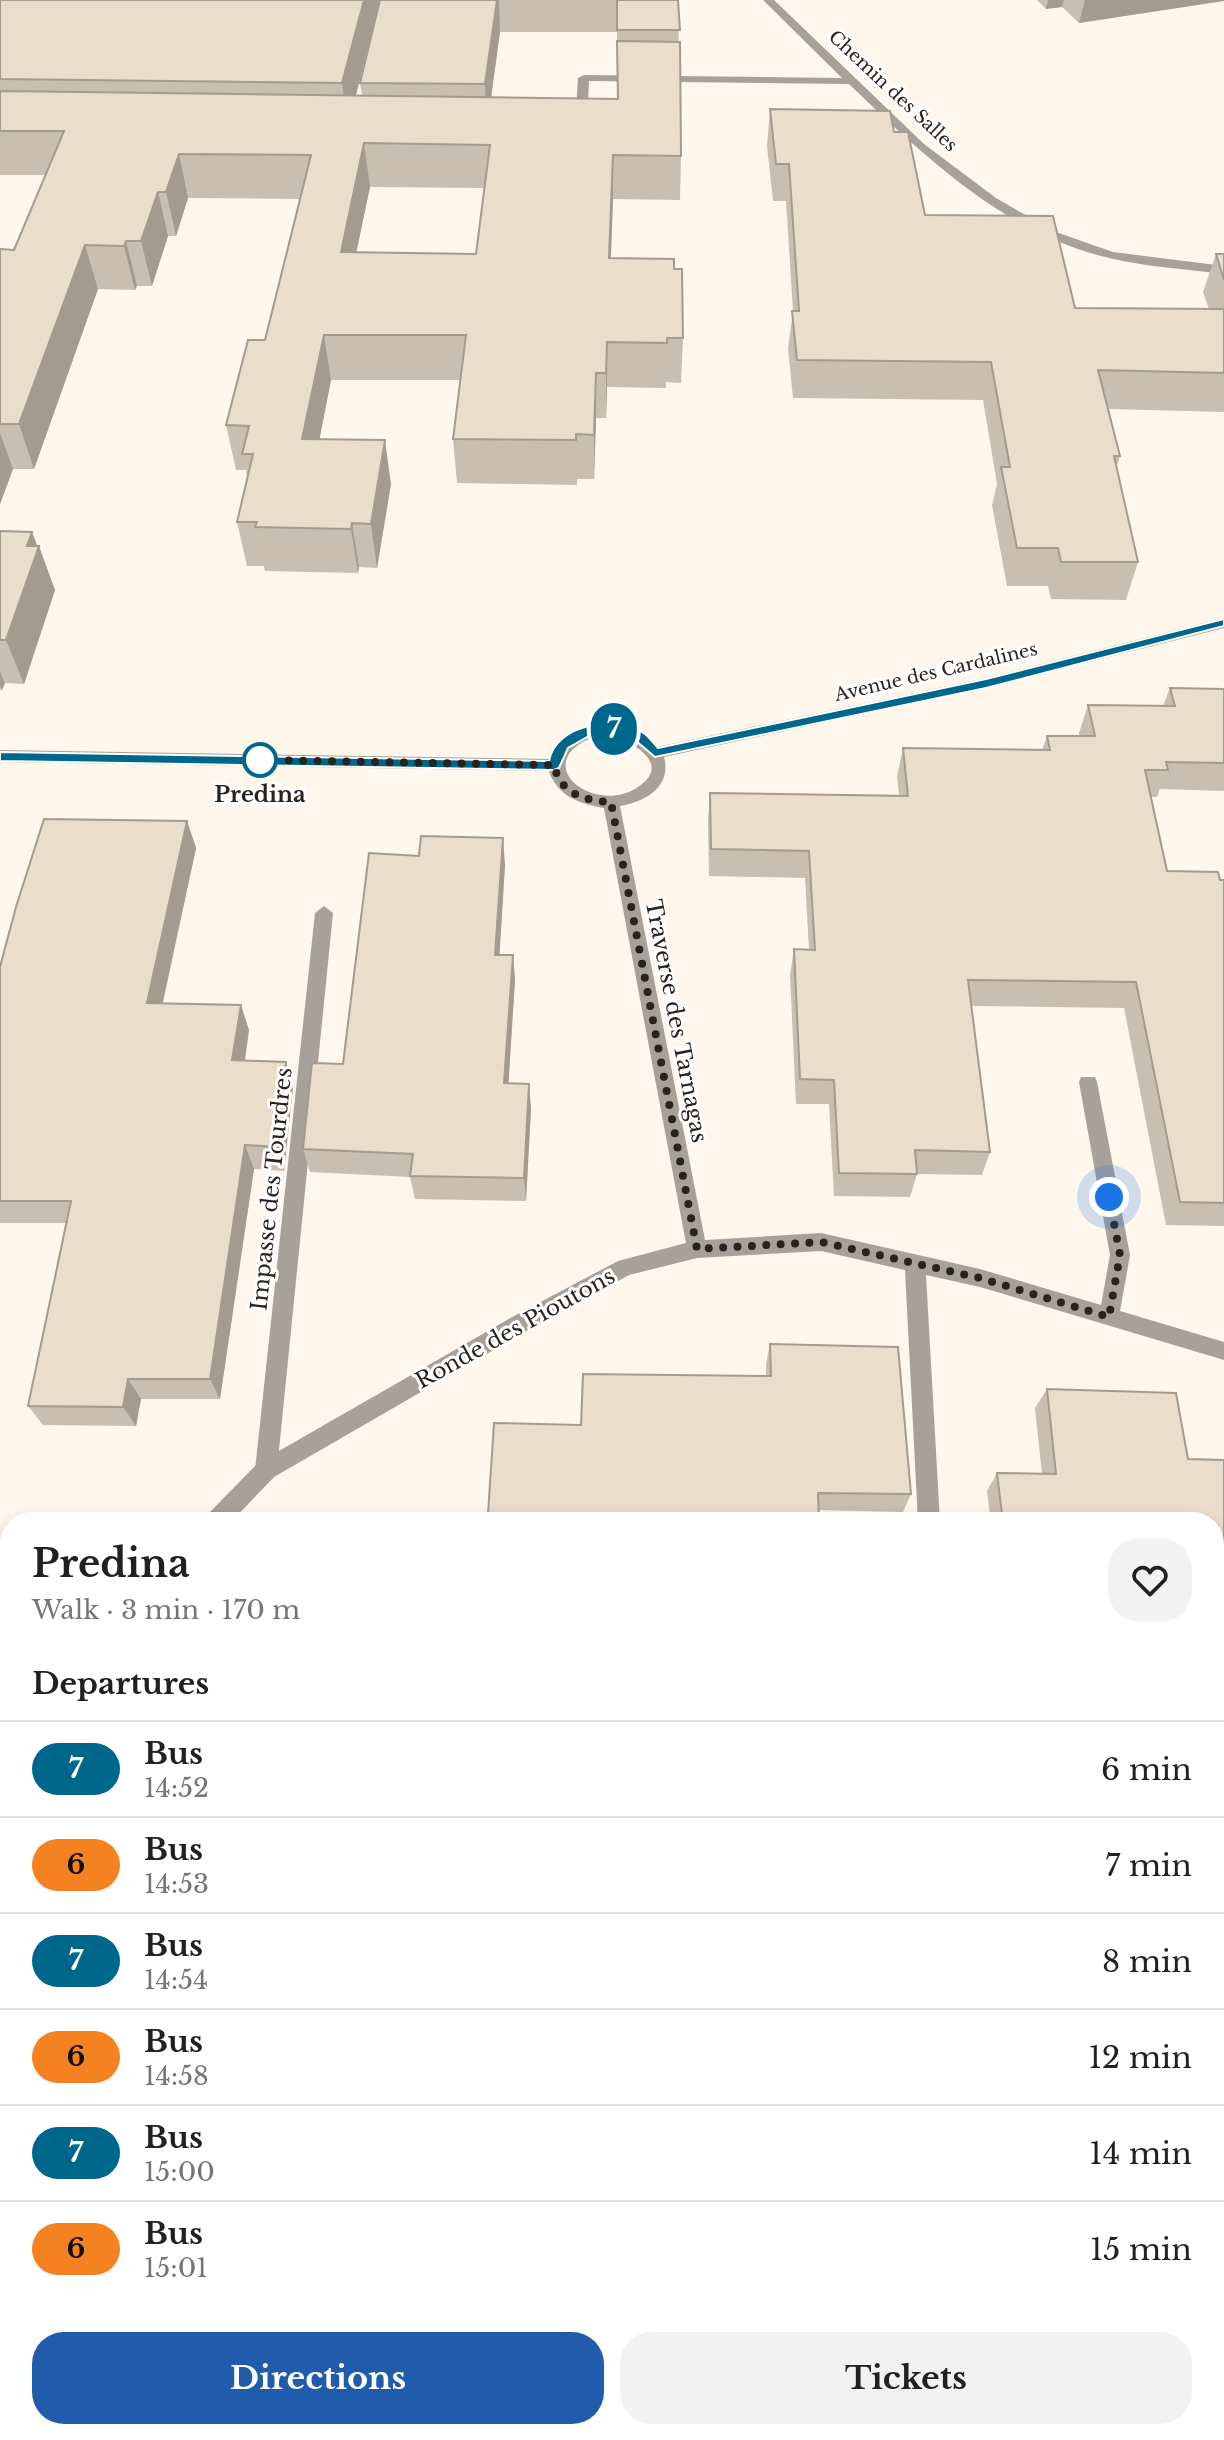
<!DOCTYPE html>
<html lang="en">
<head>
<meta charset="utf-8">
<style>
  :root { --surface:#fff; --page:#f2f2f2; --text:#202124; --muted:#757577; --line:#e0e0e0; --accent:#205bac }
  body { margin:0; font-family:"Libre Baskerville",serif; background:var(--page); color:var(--text); height:100vh; display:flex; flex-direction:column; font-size:30px; white-space:nowrap }
  * { box-sizing:border-box; margin:0 }
  p { font-size:26px; color:var(--muted) }
  .icon { flex:none; width:44px; height:44px; fill:none; stroke:currentColor; stroke-width:2; stroke-linecap:round; stroke-linejoin:round }
  .map { position:relative; flex:1; overflow:hidden }
  .sheet { position:absolute; left:0px; top:1512px; width:1224px; height:928px; display:flex; flex-direction:column; background:var(--surface); border-radius:32px 32px 0 0; box-shadow:0 4px 12px #0003 }
  .sheet>* { flex:none }
  .badge { padding:0 16px; border-radius:26px; font-size:28px; line-height:52px }
  .you { position:absolute; width:40px; height:40px; margin:-20px; border:6px solid #fff; border-radius:50%; background:#1a73e8; box-shadow:0 0 0 12px #1a73e833 }
  .map>.badge { position:absolute; translate:-50% -50%; box-shadow:0 0 0 4px #fff }
  h2 { padding:0 32px; font-size:30px; line-height:72px }
  .round { display:grid; place-items:center; flex:none; width:84px; height:84px; border-radius:32px; background:var(--page) }
  .head { display:flex; align-items:center; justify-content:space-between; height:136px; padding:0 32px }
  h1 { font-size:38px; font-weight:800; line-height:60px }
  .button { display:flex; gap:16px; margin-top:auto; padding:16px 32px }
  .button a { flex:1; height:92px; border-radius:32px; background:var(--accent); color:#fff; font-size:32px; font-weight:800; line-height:92px; text-align:center }
  .button a+a { background:var(--page); color:var(--text) }
  ul { padding:0; list-style:none }
  li { display:flex; align-items:center; gap:24px; height:96px; padding:0 32px; border-top:2px solid var(--line) }
  li div { flex:1 }
  li b { display:block; font-size:30px }
  li em { font-style:normal }
  li .badge { min-width:88px; font-weight:700; text-align:center }
  .map>svg:first-child { display:block }
  .lines { fill:none; stroke-linecap:round; stroke-linejoin:round }
  .lane { fill:#a6a199; fill-rule:evenodd }
  .street { fill:#a6a199; fill-rule:evenodd }
  .wall { fill:#c9beaf; fill-rule:evenodd }
  .shaded-wall { fill:#a49b8e }
  .building { fill:#eaddcb; stroke:#a49b8e; stroke-width:2; fill-rule:evenodd }
  .line { fill:#00678c; stroke:#fff; stroke-width:2 }
  .walk { stroke:#28241d; stroke-width:8; stroke-dasharray:0 14.4 }
  .stop-dot { fill:#fff; stroke:#00678c; stroke-width:4 }
  .labels { text-anchor:middle; stroke-width:6; stroke-linejoin:round; paint-order:stroke }
  .far-street-label { font-size:18px; fill:#28241d; stroke:#fff }
  .stop-label { font-size:22px; font-weight:bold; fill:#28241d; stroke:#fff }
  .street-label { font-size:22px; fill:#28241d; stroke:#fff }
</style>
</head>
<body>
<div class="map">
<svg width="1224" height="2440" viewBox="0 0 1224 2440">
  <rect width="100%" height="100%" fill="#fff7ec"/>
  <g class="lines">
    <!-- lane -->
    <path class="lane" d="M 324,906 L 333,913 L 277,1470 L 274,1477 L 266,1480 L 258,1477 L 255,1470 L 315,913 Z"/>
    <!-- street -->
    <path class="street" d="M 763,0 L 774,0 L 924,144 L 996,198 L 1053,231 L 1113,252 L 1224,266 L 1224,274 C 1186,269 1146,267 1109,258 C 1005,234 924,156 849,84 L 589,81 L 587,124 L 581,127 L 575,124 L 578,78 L 584,75 L 842,78 Z
      M 1224,618 L 1224,628 L 986,688 L 664,757 C 672,786 646,802 620,806 L 705,1240 L 821,1233 L 980,1269 L 1101,1305 L 1110,1255 L 1079,1082 L 1081,1077 L 1095,1077 L 1097,1082 L 1130,1255 L 1120,1311 L 1224,1342 L 1224,1360 L 980,1287 L 926,1275 L 940,1522 L 918,1522 L 905,1270 L 821,1251 L 697,1258 L 629,1275 L 528,1330 L 274,1477 L 231,1522 L 205,1522 L 208,1514 L 258,1463 L 514,1316 L 618,1261 L 686,1243 L 604,808 C 580,804 557,796 549,771 L 0,762 L 0,750 L 549,759 C 567,716 628,713 657,747 L 986,678 ZM 602,734 C 625,737 676,762 638,787 C 592,818 522,759 602,734 Z
      M 10,1781 L 10,1812 L 0,1817 L 0,1786 Z
      M 129,2430 L 159,2430 L 159,2440 L 129,2440 Z"/>
  </g>
  <!-- wall -->
  <path class="wall" d="M 0,0 L 678,0 L 681,156 L 680,200 L 613,199 L 611,258 L 674,269 L 683,338 L 681,383 L 666,382 L 666,388 L 607,387 L 606,418 L 596,418 L 594,479 L 577,479 L 577,485 L 457,483 L 453,439 L 461,380 L 331,380 L 319,439 L 391,484 L 377,568 L 359,567 L 358,573 L 265,571 L 264,566 L 247,566 L 237,522 L 247,477 L 246,470 L 236,470 L 226,425 L 265,340 L 300,199 L 188,198 L 176,236 L 168,236 L 152,286 L 137,286 L 135,290 L 98,289 L 34,469 L 13,469 L 0,504 L 0,249 L 14,250 L 45,175 L 0,175 ZM 377,14 L 360,83 L 362,95 L 356,95 ZM 500,32 L 617,32 L 617,99 L 491,97 ZM 370,187 L 484,188 L 476,254 L 356,252 Z
    M 1037,0 L 1224,0 L 1079,23 L 1062,7 L 1046,9 Z
    M 770,109 L 894,132 L 925,215 L 1075,308 L 1209,309 L 1203,292 L 1216,254 L 1224,254 L 1224,412 L 1108,409 L 1120,456 L 1116,469 L 1138,562 L 1126,600 L 1051,599 L 1048,586 L 1007,586 L 992,505 L 997,484 L 983,400 L 793,398 L 788,349 L 793,311 L 786,201 L 773,201 L 767,146 Z
    M 0,531 L 32,532 L 55,590 L 24,684 L 5,683 L 2,690 L 0,690 Z
    M 1170,688 L 1224,689 L 1224,791 L 1160,789 L 1157,797 L 1151,797 L 1167,871 L 1224,880 L 1224,1226 L 1166,1225 L 1124,1008 L 972,1006 L 990,1152 L 982,1175 L 917,1174 L 910,1197 L 834,1196 L 829,1104 L 796,1104 L 790,975 L 794,949 L 809,950 L 805,878 L 709,876 L 708,820 L 710,793 L 899,795 L 897,776 L 903,748 L 1042,750 L 1047,736 L 1079,736 L 1079,733 L 1088,705 L 1163,706 Z
    M 187,821 L 196,848 L 163,1003 L 249,1030 L 245,1061 L 293,1087 L 284,1171 L 254,1169 L 220,1399 L 141,1399 L 136,1426 L 43,1425 L 28,1406 L 66,1223 L 0,1223 L 0,967 Z
    M 505,865 L 499,955 L 513,955 L 515,980 L 508,1083 L 531,1108 L 526,1201 L 415,1199 L 410,1177 L 310,1172 L 303,1149 L 343,1064 Z
    M 770,1344 L 911,1494 L 903,1512 L 818,1510 L 488,1514 L 581,1425 L 766,1376 L 766,1364 Z
    M 1047,1389 L 1188,1459 L 1224,1460 L 1224,1902 L 1214,1901 L 1214,1522 L 991,1522 L 987,1491 L 997,1473 L 1042,1474 L 1035,1408 Z
    M 1214,2215 L 1224,2215 L 1224,2440 L 1206,2440 L 1204,2430 L 1214,2430 Z
    M 0,2342 L 10,2343 L 10,2413 L 7,2413 L 0,2440 Z
    M 957,2430 L 1069,2430 L 1070,2440 L 958,2440 Z"/>
  <!-- shaded-wall -->
  <path class="shaded-wall" d="M 364,0 L 380,0 L 348,126 L 342,83 Z
    M 497,0 L 499,0 L 500,32 L 487,127 L 485,84 Z
    M 1048,0 L 1064,0 L 1062,7 L 1046,9 Z
    M 1085,0 L 1224,0 L 1224,1 L 1079,23 Z
    M 364,143 L 370,187 L 347,297 L 341,252 Z
    M 179,154 L 188,198 L 176,236 L 166,192 Z
    M 613,155 L 613,199 L 609,303 L 609,258 Z
    M 158,192 L 168,236 L 152,286 L 141,241 Z
    M 126,241 L 137,286 L 135,290 L 124,246 Z
    M 85,245 L 98,289 L 34,469 L 19,424 Z
    M 324,335 L 331,380 L 311,483 L 302,439 Z
    M 607,342 L 607,387 L 606,418 L 606,373 Z
    M 596,373 L 596,418 L 594,479 L 594,435 Z
    M 0,433 L 13,469 L 0,504 Z
    M 385,440 L 391,484 L 377,568 L 371,524 Z
    M 352,523 L 359,567 L 358,573 L 351,529 Z
    M 32,532 L 38,549 L 39,546 L 55,590 L 24,684 L 6,640 L 27,546 Z
    M 0,672 L 5,683 L 2,690 L 0,686 Z
    M 187,821 L 196,848 L 157,1028 L 147,1003 Z
    M 503,838 L 505,865 L 498,980 L 495,955 Z
    M 513,955 L 515,980 L 507,1107 L 504,1083 Z
    M 241,1005 L 249,1030 L 241,1085 L 232,1060 Z
    M 286,1062 L 293,1087 L 284,1171 L 276,1147 Z
    M 529,1084 L 531,1108 L 526,1201 L 524,1178 Z
    M 245,1145 L 254,1169 L 220,1399 L 210,1379 Z
    M 128,1379 L 141,1399 L 136,1426 L 123,1407 Z
    M 9,2402 L 2,2440 L 0,2440 L 0,2406 Z"/>
  <!-- building -->
  <path class="building" d="M 0,0 L 364,0 L 342,83 L 0,79 Z
    M 380,0 L 497,0 L 485,84 L 360,83 Z
    M 617,0 L 678,0 L 680,30 L 617,30 Z
    M 617,41 L 680,42 L 681,156 L 613,155 L 609,258 L 674,259 L 674,269 L 682,269 L 683,338 L 667,338 L 667,343 L 607,342 L 606,373 L 596,373 L 594,435 L 576,434 L 576,440 L 453,439 L 466,335 L 324,335 L 302,439 L 385,440 L 371,524 L 352,523 L 351,529 L 255,527 L 257,522 L 237,522 L 253,454 L 242,454 L 249,426 L 226,425 L 248,340 L 265,340 L 311,155 L 179,154 L 166,192 L 158,192 L 141,241 L 126,241 L 124,246 L 85,245 L 19,424 L 0,424 L 0,249 L 14,250 L 64,131 L 0,131 L 0,91 L 618,99 ZM 364,143 L 490,145 L 476,254 L 341,252 Z
    M 770,109 L 890,111 L 894,132 L 908,132 L 925,215 L 1053,216 L 1075,308 L 1224,309 L 1224,373 L 1098,370 L 1120,456 L 1114,456 L 1138,562 L 1061,562 L 1058,548 L 1017,548 L 1001,467 L 1010,467 L 991,362 L 797,360 L 792,311 L 799,311 L 789,164 L 776,164 Z
    M 1216,254 L 1224,254 L 1224,280 Z
    M 0,531 L 32,532 L 27,546 L 39,546 L 6,640 L 0,640 Z
    M 1170,688 L 1224,689 L 1224,763 L 1166,762 L 1168,770 L 1145,770 L 1167,871 L 1218,872 L 1220,880 L 1224,880 L 1224,1203 L 1180,1202 L 1136,982 L 968,980 L 990,1152 L 915,1150 L 917,1174 L 839,1173 L 834,1080 L 800,1079 L 794,949 L 815,950 L 809,851 L 711,849 L 710,793 L 908,796 L 903,748 L 1050,750 L 1047,736 L 1095,736 L 1088,705 L 1175,706 Z
    M 44,819 L 187,821 L 147,1003 L 241,1005 L 232,1060 L 286,1062 L 276,1147 L 245,1145 L 210,1379 L 128,1379 L 123,1407 L 28,1406 L 71,1201 L 0,1201 L 0,967 L 16,907 Z
    M 421,836 L 503,838 L 495,955 L 513,955 L 504,1083 L 529,1084 L 524,1178 L 410,1176 L 413,1154 L 303,1149 L 312,1063 L 343,1064 L 369,853 L 419,856 Z
    M 770,1344 L 898,1347 L 911,1494 L 818,1493 L 819,1522 L 422,1522 L 423,1513 L 488,1514 L 494,1423 L 581,1425 L 583,1374 L 771,1376 Z
    M 1047,1389 L 1176,1393 L 1188,1459 L 1224,1460 L 1224,1893 L 1214,1893 L 1214,1522 L 1003,1522 L 997,1473 L 1056,1474 Z
    M 1214,2217 L 1224,2217 L 1224,2428 L 1224,2424 L 1214,2424 Z
    M 0,2350 L 10,2350 L 10,2413 L 0,2412 Z
    M 590,2430 L 696,2430 L 696,2440 L 590,2440 Z
    M 964,2430 L 1069,2430 L 1070,2440 L 964,2440 Z"/>
  <!-- line -->
  <path class="line" d="M 1224,619 L 1224,626 L 986,688 L 655,757 L 636,741 L 602,733 L 591,735 L 568,748 L 559,768 L 554,770 L 0,761 L 0,752 L 549,761 C 556,723 617,715 645,734 C 650,738 654,744 658,748 L 986,679 Z"/>
  <g class="lines">
    <!-- walk -->
    <path class="walk" d="M 260,760 L 554,765 C 560,794 585,801 611,802 L 697,1249 L 821,1242 L 980,1278 L 1109,1317 L 1120,1255 L 1109,1197"/>
  </g>
  <!-- markers -->
  <circle class="stop-dot" cx="260" cy="760" r="16"/>
  <g class="labels">
    <!-- far-street labels -->
    <g class="far-street-label">
      <text transform="translate(893 91) rotate(43)" y="6">Chemin des Salles</text>
      <text transform="translate(936 672) rotate(-13)" y="6">Avenue des Cardalines</text>
    </g>
    <!-- stop labels -->
    <g class="stop-label">
      <text x="260" y="802">Predina</text>
    </g>
    <!-- street labels -->
    <g class="street-label">
      <text transform="translate(677 1021) rotate(79)" y="8">Traverse des Tarnagas</text>
      <text transform="translate(271 1189) rotate(-84)" y="8">Impasse des Tourdres</text>
      <text transform="translate(515 1328) rotate(-29)" y="8">Ronde des Pioutons</text>
    </g>
  </g>
</svg>
<div class="you" style="left:1109px;top:1197px"></div>
<b class="badge" style="left:614px;top:729px;background:#00678c;color:#fff">7</b>
<section class="sheet">
<div class="head"><div><h1>Predina</h1><p>Walk · 3 min · 170 m</p></div><a class="round"><svg class="icon" aria-label="heart" viewBox="0 0 24 24"><path d="M12 20l-8-8c-3-5 5-10 8-4 3-6 11-1 8 4z"/></svg></a></div>
<h2>Departures</h2>
<ul>
<li><span class="badge" style="background:#00678c;color:#fff">7</span><div><b>Bus</b><p>14:52</p></div><em>6 min</em></li>
<li><span class="badge" style="background:#f58220;color:#111">6</span><div><b>Bus</b><p>14:53</p></div><em>7 min</em></li>
<li><span class="badge" style="background:#00678c;color:#fff">7</span><div><b>Bus</b><p>14:54</p></div><em>8 min</em></li>
<li><span class="badge" style="background:#f58220;color:#111">6</span><div><b>Bus</b><p>14:58</p></div><em>12 min</em></li>
<li><span class="badge" style="background:#00678c;color:#fff">7</span><div><b>Bus</b><p>15:00</p></div><em>14 min</em></li>
<li><span class="badge" style="background:#f58220;color:#111">6</span><div><b>Bus</b><p>15:01</p></div><em>15 min</em></li>
</ul>
<div class="button"><a>Directions</a><a>Tickets</a></div>
</section>
</div>
</body>
</html>
